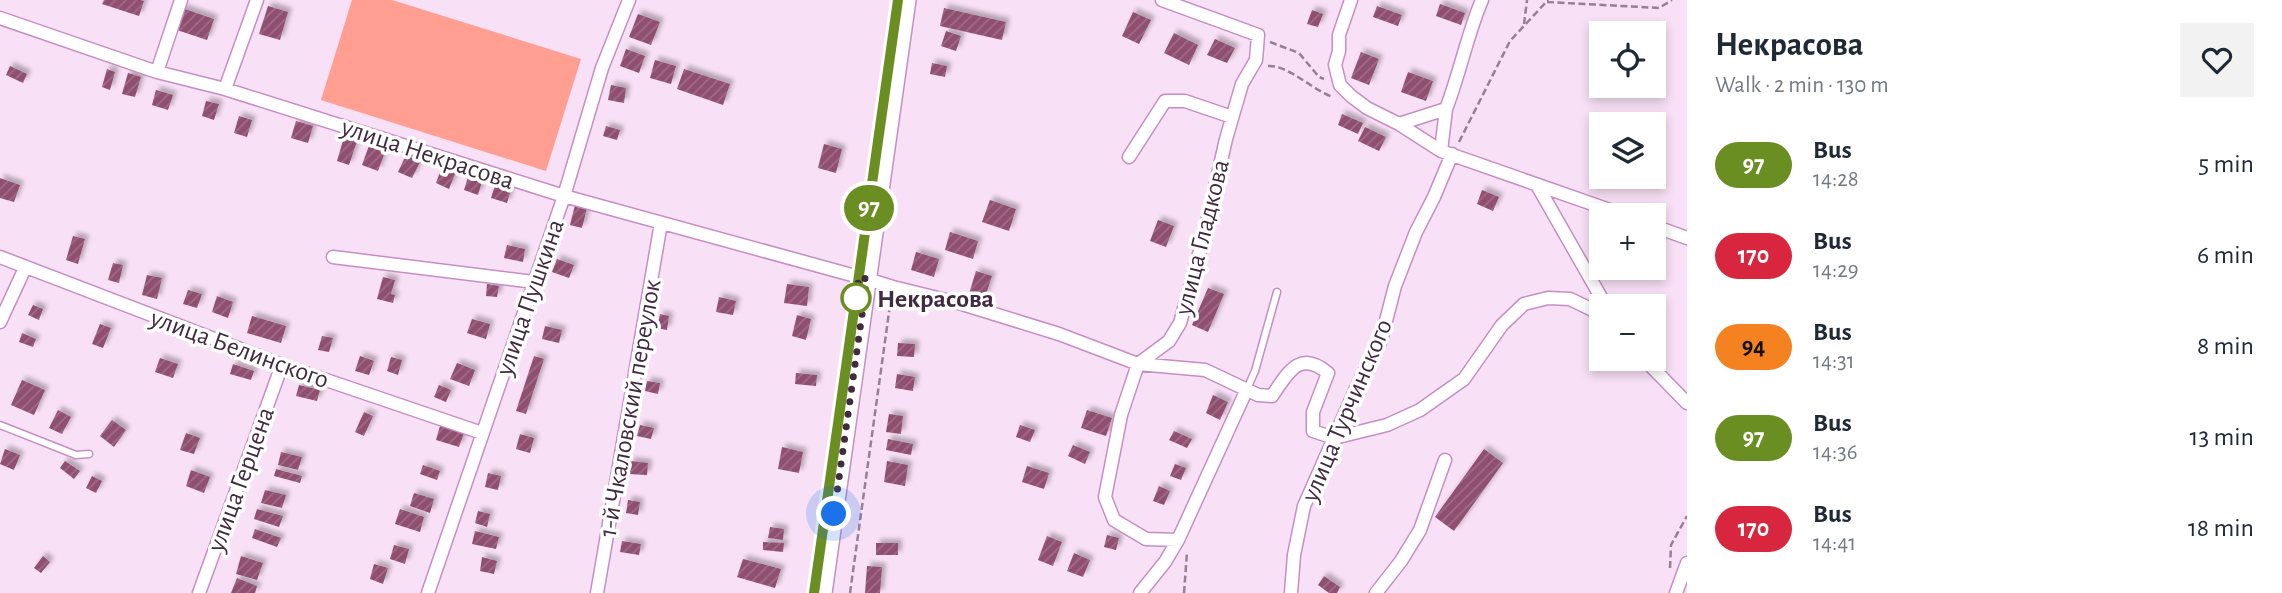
<!DOCTYPE html>
<html lang="en">
<head>
<meta charset="utf-8">
<style>
  :root { --surface:#fff; --page:#f2f2f3; --text:#1f2937; --muted:#747a83 }
  body { margin:0; font-family:"Alegreya Sans",sans-serif; background:var(--page); color:var(--text); height:100vh; display:flex; flex-direction:column; font-size:26px; white-space:nowrap }
  * { box-sizing:border-box; margin:0 }
  p { font-size:23px; color:var(--muted) }
  .icon { flex:none; width:38px; height:38px; fill:none; stroke:currentColor; stroke-width:2; stroke-linecap:round; stroke-linejoin:round }
  .map { position:relative; flex:1; overflow:hidden }
  .drawer { display:flex; flex-direction:column; background:var(--surface); width:595px }
  .drawer>* { flex:none }
  .badge { padding:0 14px; border-radius:23px; font-size:24px; line-height:46px }
  .buttons { position:absolute; left:1589px; top:21px; display:grid; gap:14px }
  .buttons a { display:grid; place-items:center; width:77px; height:77px; border-radius:0px; background:var(--surface); box-shadow:0 4px 10px #0003; font-size:35px }
  .you { position:absolute; width:35px; height:35px; margin:-18px; border:5px solid #fff; border-radius:50%; background:#1a73e8; box-shadow:0 0 0 10px #1a73e833 }
  .map>.badge { position:absolute; translate:-50% -50%; box-shadow:0 0 0 4px #fff }
  .round { display:grid; place-items:center; flex:none; width:74px; height:74px; border-radius:0px; background:var(--page) }
  .overview { display:flex; align-items:center; justify-content:space-between; height:119px; padding:0 28px }
  h1 { font-size:33px; font-weight:700; line-height:52px }
  ul { padding:0; list-style:none }
  li { display:flex; align-items:center; gap:21px; height:91px; padding:0 28px }
  li div { flex:1 }
  li b { display:block; font-size:26px }
  li em { font-style:normal }
  li .badge { min-width:77px; font-weight:700; text-align:center }
  main { display:flex; flex:1; min-height:0 }
  .map>svg:first-child { display:block }
  .garden { fill:#ff9e91 }
  .building { fill:url(#building-hatch); filter:url(#shadow) }
  .lines { fill:none; stroke-linecap:round; stroke-linejoin:round }
  .lane-casing { stroke:#c68ec4; stroke-width:9 }
  .street-casing { stroke:#c68ec4; stroke-width:15 }
  .primary-casing { stroke:#c68ec4; stroke-width:22 }
  .path { stroke:#978096; stroke-width:2.5; stroke-dasharray:7 3.5; stroke-linecap:butt }
  .lane { stroke:#fff; stroke-width:6 }
  .street { stroke:#fff; stroke-width:12 }
  .primary { stroke:#fff; stroke-width:19 }
  .line-casing { stroke:#fff; stroke-width:16 }
  .line { stroke:#6b8e23; stroke-width:10 }
  .walk { stroke:#422b41; stroke-width:7; stroke-dasharray:0 12.6 }
  .stop-dot { fill:#fff; stroke:#6b8e23; stroke-width:3.5 }
  .labels { text-anchor:middle; stroke-width:7; stroke-linejoin:round; paint-order:stroke }
  .street-label { font-size:26px; fill:#422b41; stroke:#fff }
  .stop-label { font-size:26px; font-weight:bold; fill:#422b41; stroke:#fff; text-anchor:start }
</style>
</head>
<body>
<main>
<div class="map">
<svg width="1687" height="593" viewBox="0 0 1687 593">
  <defs>
    <pattern id="building-hatch" width="6" height="6" patternUnits="userSpaceOnUse" patternTransform="scale(1.75)"><rect width="6" height="6" fill="#904f71"/><path d="M-1 1l2-2M0 6l6-6M5 7l2-2" fill="none" stroke="#9e6b86"/></pattern>
    <filter id="shadow"><feDropShadow dx="4" dy="-4" stdDeviation="2" flood-color="#0004"/></filter>
  </defs>
  <rect width="100%" height="100%" fill="#f8e0f6"/>
  <!-- garden -->
  <path class="garden" d="M 352,0 L 392,0 L 581,59 L 546,171 L 321,100 Z"/>
  <!-- building -->
  <path class="building" d="M 104,0 L 140,0 L 144,1 L 139,16 L 102,4 Z
    M 1440,4 L 1465,13 L 1461,25 L 1436,16 Z
    M 268,6 L 288,12 L 280,40 L 259,34 Z
    M 1377,6 L 1402,15 L 1398,26 L 1373,17 Z
    M 182,8 L 214,19 L 207,40 L 174,29 Z
    M 944,8 L 1006,22 L 1002,40 L 940,26 Z
    M 1312,10 L 1323,14 L 1318,27 L 1307,24 Z
    M 1133,12 L 1151,20 L 1139,44 L 1122,36 Z
    M 638,14 L 660,22 L 651,45 L 629,37 Z
    M 946,31 L 961,36 L 956,51 L 941,46 Z
    M 1174,33 L 1198,45 L 1189,65 L 1164,53 Z
    M 1215,39 L 1235,48 L 1227,63 L 1207,55 Z
    M 626,49 L 645,56 L 639,73 L 620,66 Z
    M 1361,52 L 1379,59 L 1369,85 L 1351,78 Z
    M 655,60 L 676,66 L 671,84 L 650,78 Z
    M 932,63 L 947,66 L 945,77 L 930,74 Z
    M 10,66 L 27,74 L 23,83 L 6,75 Z
    M 107,69 L 115,72 L 110,90 L 102,87 Z
    M 684,69 L 730,84 L 723,105 L 677,89 Z
    M 1408,72 L 1433,81 L 1426,101 L 1401,92 Z
    M 128,73 L 141,77 L 135,97 L 122,94 Z
    M 611,85 L 626,88 L 624,103 L 608,100 Z
    M 156,90 L 173,95 L 168,110 L 152,105 Z
    M 206,101 L 219,104 L 214,120 L 202,116 Z
    M 1342,114 L 1363,123 L 1358,134 L 1338,125 Z
    M 239,116 L 252,120 L 247,137 L 234,133 Z
    M 296,121 L 313,126 L 308,143 L 291,138 Z
    M 606,126 L 620,130 L 617,140 L 603,136 Z
    M 1365,127 L 1386,137 L 1379,151 L 1358,141 Z
    M 345,134 L 358,138 L 349,165 L 337,161 Z
    M 370,143 L 386,149 L 378,171 L 362,165 Z
    M 824,144 L 842,149 L 836,173 L 818,168 Z
    M 406,155 L 420,162 L 412,178 L 398,172 Z
    M 443,164 L 457,169 L 449,189 L 436,183 Z
    M 469,174 L 483,178 L 478,195 L 464,190 Z
    M 0,178 L 20,185 L 14,202 L 0,198 Z
    M 496,182 L 512,186 L 507,203 L 491,198 Z
    M 1482,190 L 1499,197 L 1493,211 L 1477,204 Z
    M 990,200 L 1016,209 L 1009,231 L 982,222 Z
    M 575,205 L 587,208 L 582,228 L 570,225 Z
    M 1158,220 L 1174,226 L 1166,247 L 1150,241 Z
    M 950,232 L 978,241 L 973,259 L 945,250 Z
    M 73,236 L 85,239 L 78,264 L 66,260 Z
    M 507,245 L 525,249 L 523,262 L 504,258 Z
    M 916,252 L 939,259 L 934,277 L 911,270 Z
    M 557,259 L 574,265 L 569,278 L 552,272 Z
    M 113,263 L 123,265 L 119,283 L 108,280 Z
    M 976,271 L 992,276 L 984,300 L 969,294 Z
    M 147,275 L 162,278 L 157,299 L 142,295 Z
    M 383,277 L 395,280 L 391,294 L 395,295 L 393,303 L 377,299 Z
    M 487,284 L 499,286 L 497,297 L 486,296 Z
    M 787,284 L 809,287 L 807,306 L 784,303 Z
    M 1208,288 L 1224,294 L 1208,332 L 1192,325 Z
    M 188,290 L 202,294 L 197,308 L 183,304 Z
    M 217,296 L 233,302 L 228,318 L 212,312 Z
    M 719,297 L 736,301 L 733,315 L 716,312 Z
    M 33,305 L 43,309 L 39,320 L 28,315 Z
    M 660,314 L 669,316 L 667,330 L 657,328 Z
    M 797,315 L 811,319 L 806,340 L 792,336 Z
    M 252,316 L 286,326 L 281,343 L 247,333 Z
    M 472,319 L 490,324 L 486,339 L 467,333 Z
    M 100,324 L 111,328 L 103,348 L 92,344 Z
    M 545,326 L 562,330 L 559,343 L 542,339 Z
    M 22,333 L 36,339 L 33,347 L 19,342 Z
    M 322,336 L 333,338 L 329,352 L 318,350 Z
    M 898,343 L 915,344 L 914,357 L 897,356 Z
    M 360,356 L 374,361 L 369,375 L 355,371 Z
    M 534,356 L 544,359 L 526,414 L 516,411 Z
    M 391,357 L 402,360 L 398,375 L 387,371 Z
    M 160,358 L 178,364 L 173,378 L 155,372 Z
    M 457,363 L 475,370 L 469,386 L 450,379 Z
    M 233,364 L 254,371 L 251,380 L 230,374 Z
    M 796,373 L 817,375 L 816,386 L 795,384 Z
    M 897,374 L 915,377 L 913,391 L 895,388 Z
    M 22,380 L 45,390 L 34,415 L 11,405 Z
    M 647,381 L 660,383 L 658,394 L 645,391 Z
    M 299,385 L 320,390 L 317,401 L 296,396 Z
    M 439,385 L 451,390 L 446,402 L 434,397 Z
    M 1213,395 L 1228,402 L 1220,420 L 1206,413 Z
    M 58,410 L 71,417 L 62,434 L 49,428 Z
    M 1087,410 L 1112,418 L 1106,436 L 1081,428 Z
    M 364,412 L 373,416 L 364,436 L 355,432 Z
    M 889,414 L 903,416 L 901,434 L 886,432 Z
    M 112,420 L 126,430 L 114,447 L 100,436 Z
    M 640,425 L 654,428 L 651,439 L 637,436 Z
    M 1020,425 L 1035,430 L 1030,442 L 1016,437 Z
    M 440,426 L 464,433 L 459,447 L 436,440 Z
    M 1174,431 L 1192,439 L 1187,448 L 1169,440 Z
    M 186,433 L 200,438 L 194,454 L 180,450 Z
    M 520,434 L 534,438 L 530,453 L 516,449 Z
    M 888,439 L 913,444 L 911,455 L 886,450 Z
    M 1073,445 L 1090,452 L 1085,464 L 1068,456 Z
    M 782,447 L 803,452 L 799,473 L 778,469 Z
    M 5,449 L 20,455 L 14,470 L 0,464 Z
    M 1484,449 L 1503,463 L 1454,531 L 1435,517 Z
    M 281,452 L 302,457 L 298,470 L 278,465 Z
    M 65,461 L 80,471 L 74,479 L 60,468 Z
    M 630,461 L 648,463 L 647,475 L 629,474 Z
    M 887,461 L 908,465 L 905,486 L 884,482 Z
    M 1175,464 L 1186,468 L 1181,480 L 1170,476 Z
    M 423,465 L 440,471 L 437,480 L 420,474 Z
    M 1027,466 L 1049,473 L 1044,489 L 1022,482 Z
    M 276,469 L 302,476 L 300,483 L 274,476 Z
    M 191,470 L 210,477 L 204,493 L 186,486 Z
    M 488,473 L 501,476 L 498,490 L 485,487 Z
    M 92,476 L 102,481 L 96,493 L 86,488 Z
    M 1159,486 L 1170,491 L 1164,505 L 1153,501 Z
    M 265,490 L 286,495 L 282,508 L 261,503 Z
    M 414,493 L 434,499 L 430,513 L 410,506 Z
    M 628,500 L 640,502 L 638,515 L 626,513 Z
    M 257,509 L 283,516 L 279,527 L 254,519 Z
    M 400,509 L 424,517 L 420,532 L 395,524 Z
    M 478,511 L 490,514 L 487,527 L 475,523 Z
    M 770,527 L 784,529 L 783,540 L 768,538 Z
    M 255,529 L 281,538 L 277,547 L 252,538 Z
    M 475,531 L 499,537 L 496,549 L 472,544 Z
    M 1107,535 L 1119,538 L 1116,550 L 1104,547 Z
    M 1047,536 L 1062,542 L 1053,566 L 1038,560 Z
    M 622,541 L 641,544 L 639,555 L 620,552 Z
    M 763,542 L 784,543 L 783,552 L 763,550 Z
    M 876,543 L 898,543 L 898,555 L 876,555 Z
    M 394,545 L 409,549 L 405,564 L 390,559 Z
    M 1074,553 L 1090,560 L 1083,577 L 1067,571 Z
    M 43,556 L 50,562 L 41,573 L 34,568 Z
    M 241,556 L 263,563 L 257,580 L 236,574 Z
    M 482,557 L 497,561 L 494,574 L 480,571 Z
    M 743,559 L 781,569 L 775,588 L 737,577 Z
    M 374,564 L 388,568 L 383,584 L 370,579 Z
    M 867,566 L 882,567 L 880,593 L 865,593 Z
    M 1324,576 L 1340,587 L 1337,593 L 1329,593 L 1318,585 Z
    M 237,578 L 257,586 L 255,593 L 231,593 Z"/>
  <g class="lines">
    <defs>
      <path id="lane" d="M 1247,389 L 1255,371 L 1277,292
        M 0,425 L 76,455 L 89,454"/>
      <path id="street" d="M 1162,0 L 1258,35 L 1256,60 L 1242,84 L 1226,139 L 1204,236 L 1180,323 L 1169,341 L 1138,364 L 1121,415 L 1105,497 L 1114,520 L 1146,539 L 1178,540
        M 1351,0 L 1339,35 L 1339,51 L 1335,65 L 1340,85 L 1351,96 L 1367,108 L 1399,124 L 1441,151 L 1624,215
        M 0,18 L 157,72 L 225,89 L 564,196 L 859,277
        M 157,72 L 181,0
        M 225,89 L 257,0
        M 1399,124 L 1446,109 C 1460,73 1467,35 1482,0
        M 1441,151 L 1446,109
        M 1129,157 L 1165,101 L 1185,101 L 1232,117
        M 1537,185 L 1606,306
        M 1654,226 L 1687,238
        M 0,257 L 282,365 L 482,433
        M 333,257 L 534,282
        M 867,279 L 893,287 L 962,304 L 1059,334 L 1138,364 L 1205,370 L 1258,395 L 1272,396 C 1288,373 1299,349 1328,373 L 1313,412 L 1313,431 L 1334,438 L 1387,425 L 1420,410 L 1464,379 L 1502,325 L 1524,304 L 1548,298 L 1570,299 L 1601,314
        M 0,322 L 25,268
        M 1644,359 L 1687,403
        M 199,593 L 282,365
        M 428,593 L 564,196 L 602,68 L 629,0
        M 597,593 L 661,223
        M 1140,593 L 1165,562 L 1178,540 L 1247,389
        M 1291,593 L 1294,555 L 1304,506 L 1358,384 L 1381,340 L 1395,286 L 1416,232 L 1434,197 L 1452,154
        M 1376,593 L 1401,561 L 1420,530 L 1445,460
        M 1676,593 L 1687,563"/>
      <path id="primary" d="M 822,593 L 906,0"/>
    </defs>
    <!-- lane casing -->
    <use href="#lane" class="lane-casing"/>
    <!-- street casing -->
    <use href="#street" class="street-casing"/>
    <!-- primary casing -->
    <use href="#primary" class="primary-casing"/>
    <!-- path -->
    <path class="path" d="M 1547,2 L 1659,8 L 1672,0
      M 1524,24 L 1527,0
      M 1270,42 L 1299,53 L 1319,77 L 1324,79
      M 1268,66 C 1289,65 1312,90 1333,97
      M 1459,142 L 1510,41 L 1548,0
      M 1670,568 L 1671,545 L 1687,516
      M 850,593 L 891,298
      M 1184,593 L 1187,552"/>
    <!-- lane -->
    <use href="#lane" class="lane"/>
    <!-- street -->
    <use href="#street" class="street"/>
    <!-- primary -->
    <use href="#primary" class="primary"/>
  </g>
  <g class="lines">
    <defs>
      <path id="line" d="M 814,593 L 898,0"/>
    </defs>
    <!-- line casing -->
    <use href="#line" class="line-casing"/>
    <!-- line -->
    <use href="#line" class="line"/>
    <!-- walk -->
    <path class="walk" d="M 834,514 L 867,279 L 859,277 L 855,303 L 856,298"/>
  </g>
  <!-- markers -->
  <circle class="stop-dot" cx="856" cy="298" r="14"/>
  <g class="labels">
    <!-- street labels -->
    <g class="street-label">
      <text transform="translate(428 153) rotate(18)" y="9">улица Некрасова</text>
      <text transform="translate(1201 237) rotate(-76)" y="9">улица Гладкова</text>
      <text transform="translate(529 297) rotate(-71)" y="9">улица Пушкина</text>
      <text transform="translate(240 348) rotate(20)" y="9">улица Белинского</text>
      <text transform="translate(629 408) rotate(-80)" y="9">1-й Чкаловский переулок</text>
      <text transform="translate(1346 410) rotate(-67)" y="9">улица Турчинского</text>
      <text transform="translate(240 479) rotate(-70)" y="9">улица Герцена</text>
    </g>
    <!-- stop labels -->
    <g class="stop-label">
      <text x="877" y="307">Некрасова</text>
    </g>
  </g>
</svg>
<div class="buttons">
<a><svg class="icon" aria-label="locate" viewBox="0 0 24 24"><circle cx="12" cy="12" r="6"/><path d="M12 2v4M12 18v4M2 12h4M18 12h4"/></svg></a>
<a><svg class="icon" aria-label="layers" viewBox="0 0 24 24"><path d="M12 4l9 5-9 5-9-5zM3 14l9 5 9-5"/></svg></a>
<a>+</a>
<a>−</a>
</div>
<div class="you" style="left:834px;top:514px"></div>
<b class="badge" style="left:869px;top:208px;background:#6b8e23;color:#fff">97</b>
</div>
<section class="drawer">
<div class="overview"><div><h1>Некрасова</h1><p>Walk · 2 min · 130 m</p></div><a class="round"><svg class="icon" aria-label="heart" viewBox="0 0 24 24"><path d="M12 20l-8-8c-3-5 5-10 8-4 3-6 11-1 8 4z"/></svg></a></div>
<ul>
<li><span class="badge" style="background:#6b8e23;color:#fff">97</span><div><b>Bus</b><p>14:28</p></div><em>5 min</em></li>
<li><span class="badge" style="background:#d7263d;color:#fff">170</span><div><b>Bus</b><p>14:29</p></div><em>6 min</em></li>
<li><span class="badge" style="background:#f58220;color:#111">94</span><div><b>Bus</b><p>14:31</p></div><em>8 min</em></li>
<li><span class="badge" style="background:#6b8e23;color:#fff">97</span><div><b>Bus</b><p>14:36</p></div><em>13 min</em></li>
<li><span class="badge" style="background:#d7263d;color:#fff">170</span><div><b>Bus</b><p>14:41</p></div><em>18 min</em></li>
</ul>
</section>
</main>
</body>
</html>
